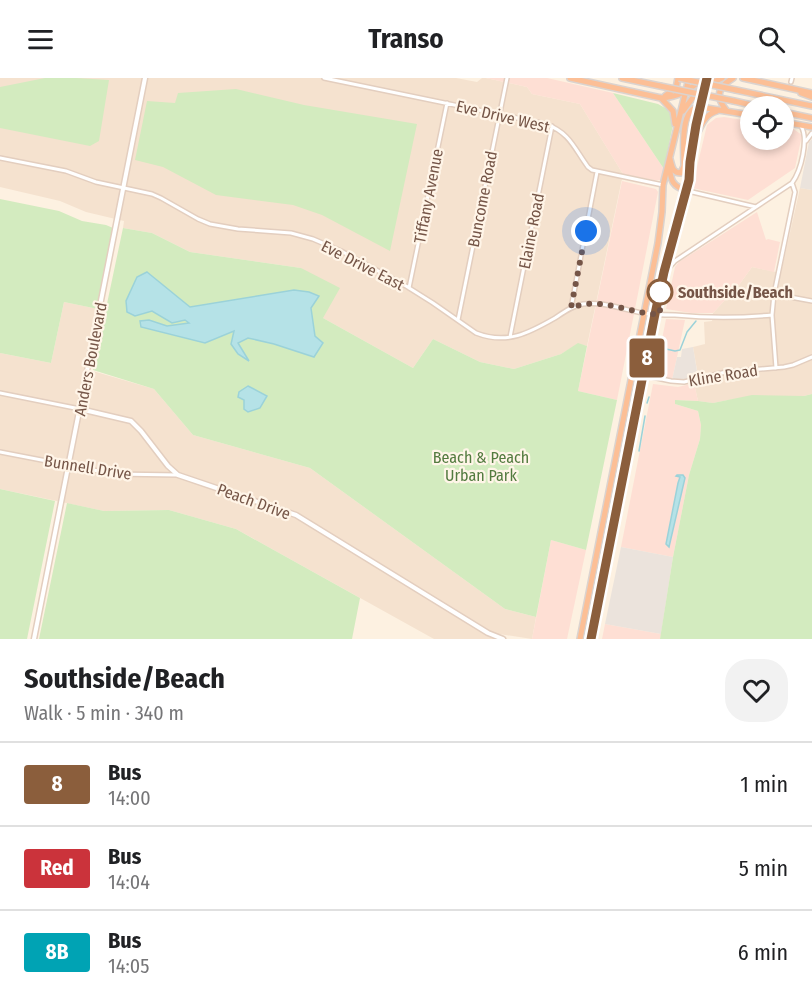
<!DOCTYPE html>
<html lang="en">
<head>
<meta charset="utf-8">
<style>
  :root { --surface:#fff; --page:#f2f2f2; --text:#202124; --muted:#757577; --line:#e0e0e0 }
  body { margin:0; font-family:"Fira Sans Condensed",sans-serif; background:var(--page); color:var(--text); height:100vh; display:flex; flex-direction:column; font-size:22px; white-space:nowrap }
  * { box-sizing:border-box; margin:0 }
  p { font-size:20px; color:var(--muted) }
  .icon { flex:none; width:33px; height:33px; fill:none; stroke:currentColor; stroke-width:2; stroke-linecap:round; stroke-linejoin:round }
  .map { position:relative; height:561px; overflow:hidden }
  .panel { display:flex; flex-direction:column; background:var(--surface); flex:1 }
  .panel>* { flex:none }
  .badge { padding:0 12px; border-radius:4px; font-size:21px; line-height:39px }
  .buttons { position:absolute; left:740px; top:18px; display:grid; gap:12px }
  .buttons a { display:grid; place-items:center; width:54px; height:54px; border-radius:50%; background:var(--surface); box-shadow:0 3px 9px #0003; font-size:30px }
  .you { position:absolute; width:30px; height:30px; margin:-15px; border:4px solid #fff; border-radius:50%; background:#1a73e8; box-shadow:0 0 0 9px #1a73e833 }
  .map>.badge { position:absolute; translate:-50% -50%; box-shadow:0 0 0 3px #fff }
  .round { display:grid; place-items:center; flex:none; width:63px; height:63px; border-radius:24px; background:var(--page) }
  .headline { display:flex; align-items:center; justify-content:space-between; height:102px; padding:0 24px }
  h1 { font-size:28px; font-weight:700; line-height:45px }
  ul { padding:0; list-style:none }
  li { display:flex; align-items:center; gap:18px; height:84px; padding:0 24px; border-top:2px solid var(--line) }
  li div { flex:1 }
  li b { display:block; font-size:22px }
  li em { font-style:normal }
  li .badge { min-width:66px; font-weight:700; text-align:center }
  header { display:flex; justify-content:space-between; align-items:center; height:78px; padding:0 24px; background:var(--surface); font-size:27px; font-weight:700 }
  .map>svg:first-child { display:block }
  .residential { fill:#f5e2cf }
  .commercial { fill:#fedfd4 }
  .industrial { fill:#ebe3dc }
  .green { fill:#d3ebbf }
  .water { fill:#b5e2e7; stroke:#9bd2d9; stroke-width:1.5 }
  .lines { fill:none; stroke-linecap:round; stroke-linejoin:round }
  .stream { stroke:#9bd2d9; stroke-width:1.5 }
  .minor-casing { stroke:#e3cebf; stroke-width:6 }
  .tertiary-casing { stroke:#e3cebf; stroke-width:7 }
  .trunk-casing { stroke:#dbd3cf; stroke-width:8 }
  .minor { stroke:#fff; stroke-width:3 }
  .tertiary { stroke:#fff; stroke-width:4 }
  .trunk { stroke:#fcbf96; stroke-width:5 }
  .trunk-bridge-casing { stroke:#dbd3cf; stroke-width:8; stroke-linecap:butt }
  .trunk-bridge { stroke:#fcbf96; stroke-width:5 }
  .line-casing { stroke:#fff; stroke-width:14 }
  .line { stroke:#8b5e3c; stroke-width:9 }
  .walk { stroke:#755547; stroke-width:6; stroke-dasharray:0 10.8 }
  .stop-dot { fill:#fff; stroke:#8b5e3c; stroke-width:3 }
  .labels { text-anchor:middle; stroke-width:4.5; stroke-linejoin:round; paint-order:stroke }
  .street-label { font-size:16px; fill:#755547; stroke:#fff5e8 }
  .stop-label { font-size:16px; font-weight:bold; fill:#755547; stroke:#fff5e8; text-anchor:start }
  .park-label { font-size:16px; fill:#537b3f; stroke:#fff5e8 }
</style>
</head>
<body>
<header><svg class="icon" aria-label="menu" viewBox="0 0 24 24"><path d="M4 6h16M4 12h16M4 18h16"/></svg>Transo<svg class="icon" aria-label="search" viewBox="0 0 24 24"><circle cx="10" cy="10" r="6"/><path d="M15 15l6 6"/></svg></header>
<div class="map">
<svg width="812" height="561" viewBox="0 0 812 561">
  <rect width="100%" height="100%" fill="#fdf1e1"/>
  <!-- residential -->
  <path class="residential" d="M 0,0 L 456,0 L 477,4 L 482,0 L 486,0 L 527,9 L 532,16 L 580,26 L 623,96 L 587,268 L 578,266 L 561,276 L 514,291 L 480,284 L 433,261 L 413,290 L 323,240 L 301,190 L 190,174 L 152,155 L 123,150 L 124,143 L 86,134 L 60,123 L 0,109 Z
    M 800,110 L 812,112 L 812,316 L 804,318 L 728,322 L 713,325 L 698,323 L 694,305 L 699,303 L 693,269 L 705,266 L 704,244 L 712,243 L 713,235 L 739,207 L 752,189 L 781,195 Z
    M 64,224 L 98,231 L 86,291 L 154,311 L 193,357 L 310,390 L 505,531 L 536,539 L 532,561 L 499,556 L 498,561 L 434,561 L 236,451 L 169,432 L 104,433 L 0,411 L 0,275 L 51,285 Z"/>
  <!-- commercial -->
  <path class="commercial" d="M 486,0 L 547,0 L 613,15 L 664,91 L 661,102 L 654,102 L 623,96 L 580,26 L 532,16 L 527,9 Z
    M 724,39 L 750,43 L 750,62 L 783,62 L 783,48 L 792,50 L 802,57 L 795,90 L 748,122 L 692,110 L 707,47 L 716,40 Z
    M 622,103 L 656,111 L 658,114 L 617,322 L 578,313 Z
    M 757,134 L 766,162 L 768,161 L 780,164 L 774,194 L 752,189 L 739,207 L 713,235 L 691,235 L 666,231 L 675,189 L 679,184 Z
    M 666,241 L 685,242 L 672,302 L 655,297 Z
    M 694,305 L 698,323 L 676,322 L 675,326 L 698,333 L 701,347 L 700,361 L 689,397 L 673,479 L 621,469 L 653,306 L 678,309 Z
    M 551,462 L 586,472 L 567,561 L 532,561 Z
    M 605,546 L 661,556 L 660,561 L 602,561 Z"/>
  <!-- industrial -->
  <path class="industrial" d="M 812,61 L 812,112 L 800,110 L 809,64 Z
    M 693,269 L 698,299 L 682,302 L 672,302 L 677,279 L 681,279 L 682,271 Z
    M 621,469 L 673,479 L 661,556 L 605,546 Z"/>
  <!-- green -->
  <path class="green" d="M 45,0 L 76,0 L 109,2 L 99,63 L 90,68 L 0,50 L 0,9 Z
    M 236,11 L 304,27 L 417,46 L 390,173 L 322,137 L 293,127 L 216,117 L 163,89 L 135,82 L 147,23 L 175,25 L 178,15 Z
    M 613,15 L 658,26 L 667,31 L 674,42 L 664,91 Z
    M 0,121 L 59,133 L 82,143 L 106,147 L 113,150 L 98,231 L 64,224 L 51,285 L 0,275 Z
    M 123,150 L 152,155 L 190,174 L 301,190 L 340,210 L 323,240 L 413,290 L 433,261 L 480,284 L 514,291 L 561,276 L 578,265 L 587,268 L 578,313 L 617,322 L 586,472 L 551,462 L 536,539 L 505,531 L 310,390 L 193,357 L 154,311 L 93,292 Z
    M 812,316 L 812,561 L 660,561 L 673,479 L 689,397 L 700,361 L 701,347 L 698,333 L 675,326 L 675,322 L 698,323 L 713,325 L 752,317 L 804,318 Z
    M 0,411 L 55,423 L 27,561 L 0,561 Z
    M 67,425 L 104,433 L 169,432 L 236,451 L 360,520 L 352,561 L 39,561 Z"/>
  <!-- water -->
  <path class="water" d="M 147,194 L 190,229 L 294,212 L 309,214 L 319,218 L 311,230 L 315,258 L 323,265 L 314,279 L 274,266 L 248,260 L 238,265 L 249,283 L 238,276 L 231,266 L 234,253 L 205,265 L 141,249 L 140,243 L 149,242 L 167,248 L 189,245 L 185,242 L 172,245 L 152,233 L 135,238 L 127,234 L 126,223 L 137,199 Z
    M 248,308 L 267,318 L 260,330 L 248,334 L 244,331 L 244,322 L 238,319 L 239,314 Z
    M 677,397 L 683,397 L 685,400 L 669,469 L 666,466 L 678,405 L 680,399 L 676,398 Z"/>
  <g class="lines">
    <!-- stream -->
    <path class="stream" d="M 657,269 L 675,273 L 680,272 L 687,254 L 696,243
      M 647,325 L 649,319
      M 639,373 L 645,338"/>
    <defs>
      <path id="minor" d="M 324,0 L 546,46 C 570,55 574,70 588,89 L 592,92 L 663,107
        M 791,4 L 792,0
        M 806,63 L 812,55
        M 0,80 L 66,93 L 96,104 L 152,116 L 161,120 L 198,141 L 210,146 L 238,151 L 291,155 L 313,161 L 341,173 L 406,208 L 433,225 L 476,255 C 507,267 529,255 555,240 C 564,234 572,228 583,226 C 603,223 623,232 643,235 C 653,237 664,237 675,237 C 708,240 739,240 772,237
        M 688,113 L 756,129
        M 666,193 L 675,183 L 792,105 C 801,93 809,61 801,48
        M 409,210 L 447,25
        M 774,216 L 812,223
        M 571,230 L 597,94
        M 458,242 L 507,0
        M 510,259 L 552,48
        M 776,290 L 772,237 L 774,216 L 795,114 L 792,105
        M 633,295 L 671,303 L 684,304 L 726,294 L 784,289 L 793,287 L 812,279
        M 0,315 L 80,331
        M 0,374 L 114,396 L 178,397"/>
      <path id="tertiary" d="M 80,331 L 131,343 L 141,353 L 168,388 L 178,397 L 296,437 L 488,555 L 503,561
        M 34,561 L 145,0"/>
      <path id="trunk" d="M 570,0 L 661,20 C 679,19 690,12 703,0
        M 622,0 L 660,8
        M 743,0 L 812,15
        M 707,7 L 722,0
        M 736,12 L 812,28
        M 801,15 L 812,19
        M 665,18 L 676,10 L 678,0
        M 661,20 L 673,33 L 675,46
        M 734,23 L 756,28
        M 726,32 C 715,18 718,9 733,0
        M 683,33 L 697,14
        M 783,34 L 812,40
        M 783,44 L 812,49
        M 698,54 C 702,45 706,36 717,33
        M 670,81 C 672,88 672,95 681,95 L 684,88 C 684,74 681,43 691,33 C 693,30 697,30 700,29 L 750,37
        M 669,88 C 671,103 672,108 687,113
        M 580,561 L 658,165 L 662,134 L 663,107 L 689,0
        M 591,561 L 655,236 L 664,194 L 687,113 L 699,35 L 707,0"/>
    </defs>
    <!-- minor casing -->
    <use href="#minor" class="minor-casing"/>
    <!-- tertiary casing -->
    <use href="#tertiary" class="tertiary-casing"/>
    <!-- trunk casing -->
    <use href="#trunk" class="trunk-casing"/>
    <!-- minor -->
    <use href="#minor" class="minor"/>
    <!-- tertiary -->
    <use href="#tertiary" class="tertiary"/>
    <!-- trunk -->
    <use href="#trunk" class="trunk"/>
    <defs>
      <path id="trunk-bridge" d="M 679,0 L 736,12
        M 660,8 L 734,23"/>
    </defs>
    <!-- trunk-bridge casing -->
    <use href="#trunk-bridge" class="trunk-bridge-casing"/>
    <!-- trunk-bridge -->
    <use href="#trunk-bridge" class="trunk-bridge"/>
  </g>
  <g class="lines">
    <defs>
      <path id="line" d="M 591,561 L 655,236 L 664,194 L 689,102 L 690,84 L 696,47 L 707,0"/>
    </defs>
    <!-- line casing -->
    <use href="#line" class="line-casing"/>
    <!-- line -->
    <use href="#line" class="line"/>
    <!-- walk -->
    <path class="walk" d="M 586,153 L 571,230 C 594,220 618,230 641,234 C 647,236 654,236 660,236 L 660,214"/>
  </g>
  <!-- markers -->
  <circle class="stop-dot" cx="660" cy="214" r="12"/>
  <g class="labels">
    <!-- street labels -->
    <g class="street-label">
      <text transform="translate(503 38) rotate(13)" y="6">Eve Drive West</text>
      <text transform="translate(428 118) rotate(-79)" y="6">Tiffany Avenue</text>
      <text transform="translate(482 121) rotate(-79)" y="6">Buncome Road</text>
      <text transform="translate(531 153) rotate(-79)" y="6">Elaine Road</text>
      <text transform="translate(363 187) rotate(27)" y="6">Eve Drive East</text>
      <text transform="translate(90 281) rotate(-79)" y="6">Anders Boulevard</text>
      <text transform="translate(723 297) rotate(-9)" y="6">Kline Road</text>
      <text transform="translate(88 389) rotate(9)" y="6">Bunnell Drive</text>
      <text transform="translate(254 423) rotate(20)" y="6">Peach Drive</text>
    </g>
    <!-- stop labels -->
    <g class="stop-label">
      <text x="678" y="220">Southside/Beach</text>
    </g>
    <!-- park labels -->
    <g class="park-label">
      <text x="481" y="385">Beach &amp; Peach<tspan x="481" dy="18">Urban Park</tspan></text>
    </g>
  </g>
</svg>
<div class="buttons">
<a><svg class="icon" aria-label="locate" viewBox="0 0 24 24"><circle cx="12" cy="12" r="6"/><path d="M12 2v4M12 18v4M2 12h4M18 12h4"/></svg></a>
</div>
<div class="you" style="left:586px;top:153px"></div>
<b class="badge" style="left:647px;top:280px;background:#8b5e3c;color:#fff">8</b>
</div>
<section class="panel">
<div class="headline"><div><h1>Southside/Beach</h1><p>Walk · 5 min · 340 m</p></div><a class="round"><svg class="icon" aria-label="heart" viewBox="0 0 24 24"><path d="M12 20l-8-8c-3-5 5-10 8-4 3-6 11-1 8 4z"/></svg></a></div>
<ul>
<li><span class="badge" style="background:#8b5e3c;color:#fff">8</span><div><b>Bus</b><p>14:00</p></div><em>1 min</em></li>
<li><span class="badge" style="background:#cb333b;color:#fff">Red</span><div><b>Bus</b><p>14:04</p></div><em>5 min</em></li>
<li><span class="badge" style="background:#00a3b4;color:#fff">8B</span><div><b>Bus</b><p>14:05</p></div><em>6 min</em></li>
</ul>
</section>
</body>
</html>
